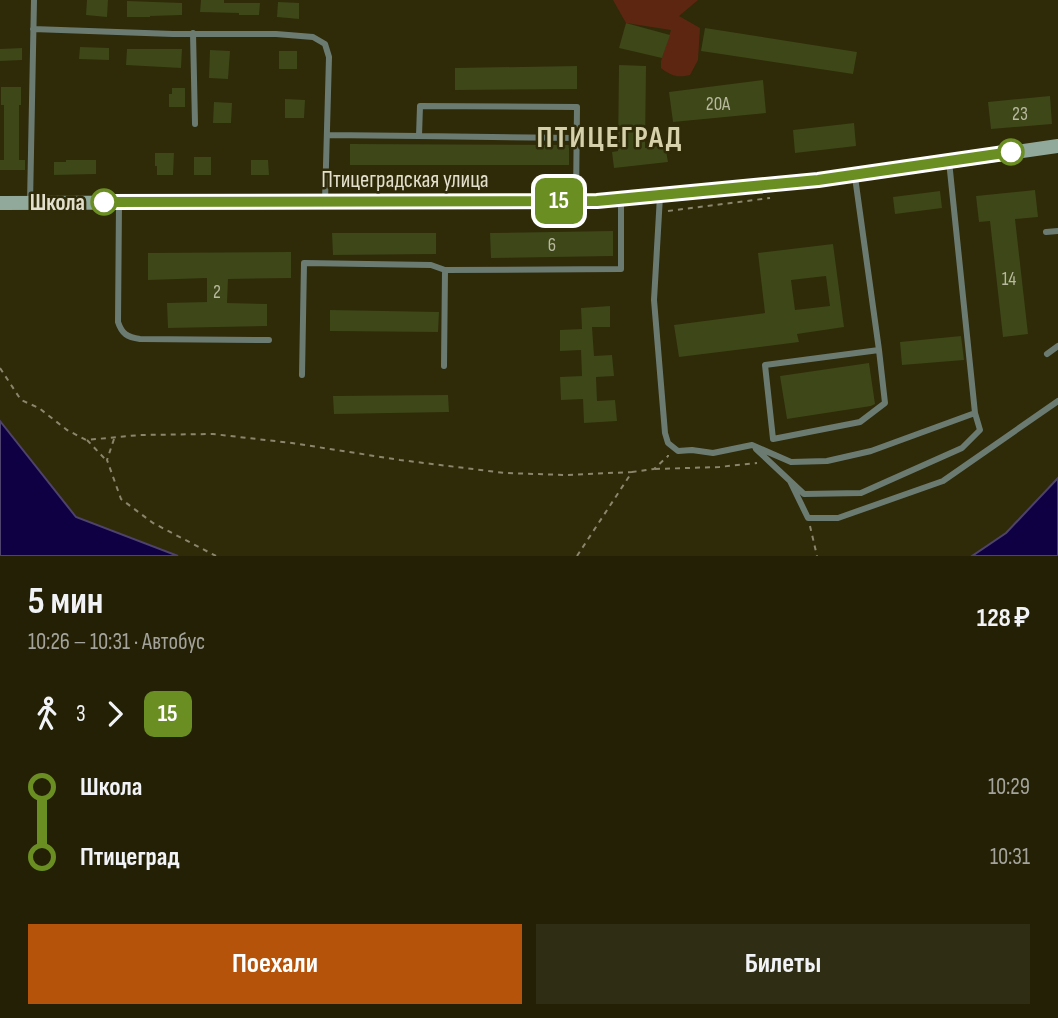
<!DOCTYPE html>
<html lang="ru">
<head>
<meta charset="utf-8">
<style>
  :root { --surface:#232006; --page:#2f2d14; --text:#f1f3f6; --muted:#a3a39b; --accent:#b45309 }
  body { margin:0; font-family:"Sofia Sans Condensed",sans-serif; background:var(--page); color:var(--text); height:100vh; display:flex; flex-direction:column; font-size:26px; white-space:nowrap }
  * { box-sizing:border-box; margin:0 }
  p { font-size:23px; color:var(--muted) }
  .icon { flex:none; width:38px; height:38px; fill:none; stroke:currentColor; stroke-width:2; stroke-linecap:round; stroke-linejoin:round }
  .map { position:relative; height:556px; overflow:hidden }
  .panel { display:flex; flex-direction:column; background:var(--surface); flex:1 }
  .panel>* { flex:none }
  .badge { padding:0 14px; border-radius:10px; font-size:24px; line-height:46px }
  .map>.badge { position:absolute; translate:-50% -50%; box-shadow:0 0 0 4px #fff }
  .legs { display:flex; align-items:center; gap:10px; height:77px; padding:0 28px; font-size:23px }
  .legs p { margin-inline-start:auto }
  .overview { display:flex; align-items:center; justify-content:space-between; height:119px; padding:0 28px }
  h1 { font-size:38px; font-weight:700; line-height:52px }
  .button { display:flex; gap:14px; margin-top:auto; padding:14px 28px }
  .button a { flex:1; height:80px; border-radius:0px; background:var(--accent); color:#fff; font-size:28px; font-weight:700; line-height:80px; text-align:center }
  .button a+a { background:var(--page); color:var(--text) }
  ul { padding:0 28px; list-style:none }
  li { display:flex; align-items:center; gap:24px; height:70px; font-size:26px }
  li i { display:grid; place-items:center; width:10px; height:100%; margin:0 9px; background:currentColor }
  li i::after { content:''; width:18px; height:18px; margin:-9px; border:5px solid; border-radius:50%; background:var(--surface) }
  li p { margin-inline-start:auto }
  li:first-child i { background:linear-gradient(#0000 50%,currentColor 0) }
  li:last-child i { background:linear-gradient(currentColor 50%,#0000 0) }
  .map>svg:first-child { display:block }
  .green { fill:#5d2611 }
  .water { fill:#0f0043; stroke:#4e436c; stroke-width:2 }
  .building { fill:#3d4718; fill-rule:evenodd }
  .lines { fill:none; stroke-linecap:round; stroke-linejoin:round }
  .path { stroke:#8a866c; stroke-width:2; stroke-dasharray:5 5; stroke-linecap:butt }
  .lane { stroke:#6b7b72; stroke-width:6 }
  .secondary { stroke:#90a99b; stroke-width:14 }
  .line-1-casing { stroke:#fff; stroke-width:16 }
  .line-1 { stroke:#6b8e23; stroke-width:10 }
  .stop-1-dot { fill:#fff; stroke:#6b8e23; stroke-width:3.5 }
  .labels { text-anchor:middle; stroke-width:5; stroke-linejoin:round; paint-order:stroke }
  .number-label { font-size:19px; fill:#b9b99f }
  .street-label { font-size:23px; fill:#e2dfcc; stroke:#2f2a08 }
  .stop-label { font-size:23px; font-weight:bold; fill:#e2dfcc; stroke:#2f2a08; text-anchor:end }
  .district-label { font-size:30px; font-weight:bold; letter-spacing:2px; fill:#d7d1ab; stroke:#2f2a08 }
</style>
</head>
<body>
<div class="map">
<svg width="1058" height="556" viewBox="0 0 1058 556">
  <rect width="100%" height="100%" fill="#2f2a08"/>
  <!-- green -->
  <path class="green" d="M 613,0 L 698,0 L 679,16 L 700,28 L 698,60 L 690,75 C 678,78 671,76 661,68 L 661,61 L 671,30 L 626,23 Z"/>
  <!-- water -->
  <path class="water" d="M 0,421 L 76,517 L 178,556 L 0,556 Z
    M 1058,478 L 1058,556 L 972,556 L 1006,533 Z"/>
  <!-- building -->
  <path class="building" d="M 87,0 L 108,0 L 107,17 L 86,15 Z
    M 201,0 L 224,0 L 224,3 L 260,3 L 259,15 L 239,15 L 239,13 L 200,12 Z
    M 127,1 L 182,3 L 182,15 L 150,16 L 150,17 L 127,17 Z
    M 278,2 L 299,3 L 299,19 L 277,17 Z
    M 626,23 L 670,35 L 662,58 L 619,48 Z
    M 705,28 L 857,52 L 853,74 L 701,51 Z
    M 80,47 L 109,48 L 109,60 L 79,59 Z
    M 22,48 L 22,60 L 0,61 L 0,49 Z
    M 127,49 L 182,49 L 181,68 L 126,65 Z
    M 210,50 L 230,51 L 228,79 L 209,78 Z
    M 279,51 L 297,51 L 297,69 L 279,69 Z
    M 619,65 L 646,66 L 645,148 L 665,145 L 668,162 L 614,168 L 612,152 L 618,151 Z
    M 577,66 L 577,89 L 455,90 L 455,68 Z
    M 763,80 L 766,113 L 673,122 L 669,92 Z
    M 1,87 L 21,87 L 21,105 L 19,105 L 19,160 L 25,160 L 25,170 L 0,170 L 0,160 L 4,160 L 4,105 L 1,105 Z
    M 172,88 L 185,88 L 185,107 L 169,107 L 169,94 L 172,94 Z
    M 1050,96 L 1052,124 L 991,129 L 988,102 Z
    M 285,99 L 305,100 L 304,118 L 285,118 Z
    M 214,102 L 232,103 L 231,123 L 213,123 Z
    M 854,123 L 856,146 L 795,153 L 793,130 Z
    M 350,144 L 569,145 L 569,165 L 350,165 Z
    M 155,153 L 174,153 L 173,175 L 157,175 L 157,166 L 155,166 Z
    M 194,157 L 211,157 L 211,175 L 194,175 Z
    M 66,160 L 96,160 L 96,174 L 54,175 L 54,162 L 66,162 Z
    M 251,160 L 268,160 L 269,175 L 251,175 Z
    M 1035,190 L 1038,217 L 1015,219 L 1028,334 L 1003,337 L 990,221 L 979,222 L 976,196 Z
    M 940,191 L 942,208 L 895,214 L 893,197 Z
    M 613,231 L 613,256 L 491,258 L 490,233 Z
    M 332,233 L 436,233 L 436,254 L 333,255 Z
    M 833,244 L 844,327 L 797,334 L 799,342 L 679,357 L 674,325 L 765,313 L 758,253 ZM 826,276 L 830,306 L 795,310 L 791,280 Z
    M 291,252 L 291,278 L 228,279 L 227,303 L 267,304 L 267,326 L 168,328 L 167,303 L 207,302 L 207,278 L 148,280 L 148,253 Z
    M 610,306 L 610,327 L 592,327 L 594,356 L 612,355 L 614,376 L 596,377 L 597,401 L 615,400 L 617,421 L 584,423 L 583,399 L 561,400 L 560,377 L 582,376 L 581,350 L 560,351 L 560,330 L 582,329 L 581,308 Z
    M 330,310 L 439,312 L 438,332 L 330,331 Z
    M 961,336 L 964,360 L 902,365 L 900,342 Z
    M 869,363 L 875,404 L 871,406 L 787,419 L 780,376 Z
    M 448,395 L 449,412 L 334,414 L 333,396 Z"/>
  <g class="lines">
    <!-- path -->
    <path class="path" d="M 668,211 L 770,198
      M 0,368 L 21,400 L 39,408 L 67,430 L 86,440 L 140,435 L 213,434 L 292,443 L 400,460 L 505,473 L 566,475 L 632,472
      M 114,439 L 107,460 L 121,499 L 153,523 L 216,556
      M 87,440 L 105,459
      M 655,469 L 719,467 L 757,463
      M 810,526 L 817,556
      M 577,556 L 632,472 L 654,469 L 668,456 L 668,455"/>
    <!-- lane -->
    <path class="lane" d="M 33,29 L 173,34 L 276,34 L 313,37 L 325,44 L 329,57 L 325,201
      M 193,33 L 195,124
      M 327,135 L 419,136
      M 855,177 L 879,350 L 765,365 L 773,439 L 860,422 L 885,403 L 879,350
      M 660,196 L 654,300 L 665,433 L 668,443 L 678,451 L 692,450 L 713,453 L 752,445 L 791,462 L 827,461 L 871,451 L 975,413 L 949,161
      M 576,199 L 577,107 L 420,106 L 419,136 L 577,138
      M 30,203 L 34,0
      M 119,204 L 118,322 C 122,334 127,337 140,339 L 269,340
      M 1046,232 L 1058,231
      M 1047,354 L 1058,346
      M 444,366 L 445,270
      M 302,375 L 304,263 L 431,265 L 445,270 L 621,269 L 621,199
      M 756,449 L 804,494 L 861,493 L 962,448 L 980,430 L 975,413
      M 790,481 L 808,518 L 838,518 L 943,481 L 1058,401"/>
    <!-- secondary -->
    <path class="secondary" d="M 0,203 L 597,201 L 818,180 L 1058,146"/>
  </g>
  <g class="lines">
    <defs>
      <path id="line-1" d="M 104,202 L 597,201 L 818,180 L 1011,152"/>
    </defs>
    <!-- line-1 casing -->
    <use href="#line-1" class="line-1-casing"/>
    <!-- line-1 -->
    <use href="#line-1" class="line-1"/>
  </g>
  <!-- markers -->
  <g class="stop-1-dot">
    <circle cx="1011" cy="152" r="12"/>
    <circle cx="104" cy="202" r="12"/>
  </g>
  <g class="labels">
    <!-- number labels -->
    <g class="number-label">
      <text x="718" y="110">20А</text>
      <text x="1020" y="120">23</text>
      <text x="552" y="251">6</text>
      <text x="1009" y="285">14</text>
      <text x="217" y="298">2</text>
    </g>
    <!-- street labels -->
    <g class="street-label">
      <text x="405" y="187">Птицеградская улица</text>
    </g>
    <!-- stop labels -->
    <g class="stop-label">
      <text x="85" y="210">Школа</text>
    </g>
    <!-- district labels -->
    <g class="district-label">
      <text x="610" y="147">ПТИЦЕГРАД</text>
    </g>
  </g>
</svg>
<b class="badge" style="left:559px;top:201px;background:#6b8e23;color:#fff">15</b>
</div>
<section class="panel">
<div class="overview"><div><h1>5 мин</h1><p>10:26 – 10:31 · Автобус</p></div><b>128 ₽</b></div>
<div class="legs"><svg class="icon" aria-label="walk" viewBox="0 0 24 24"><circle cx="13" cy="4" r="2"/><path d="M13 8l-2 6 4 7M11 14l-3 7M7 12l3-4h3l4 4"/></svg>3<svg class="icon" aria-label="forward" viewBox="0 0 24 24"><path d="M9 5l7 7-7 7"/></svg><b class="badge" style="background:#6b8e23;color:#fff">15</b></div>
<ul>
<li><i style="color:#6b8e23"></i><b>Школа</b><p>10:29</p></li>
<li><i style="color:#6b8e23"></i><b>Птицеград</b><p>10:31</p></li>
</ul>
<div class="button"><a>Поехали</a><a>Билеты</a></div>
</section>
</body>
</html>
